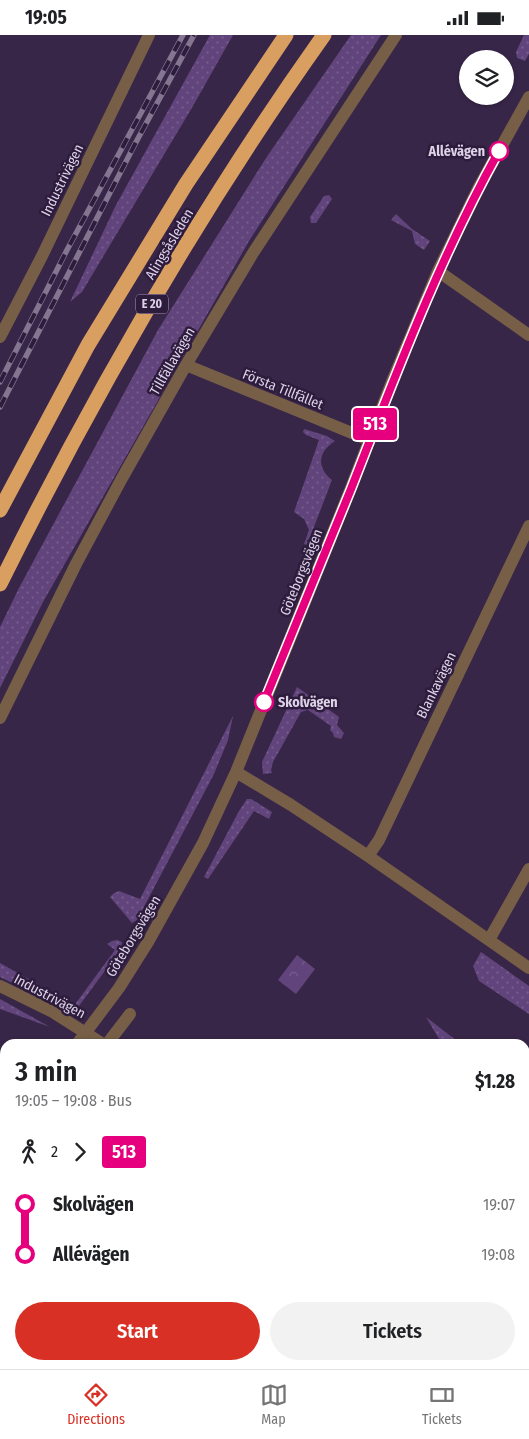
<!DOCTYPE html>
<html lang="en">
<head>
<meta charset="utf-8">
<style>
  :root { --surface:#fff; --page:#f2f2f2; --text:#202124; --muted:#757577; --line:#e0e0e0; --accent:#d93025 }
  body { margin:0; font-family:"Fira Sans Condensed",sans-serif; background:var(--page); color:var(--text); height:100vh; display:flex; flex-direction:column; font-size:19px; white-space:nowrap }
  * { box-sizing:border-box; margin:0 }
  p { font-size:16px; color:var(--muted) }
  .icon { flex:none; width:28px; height:28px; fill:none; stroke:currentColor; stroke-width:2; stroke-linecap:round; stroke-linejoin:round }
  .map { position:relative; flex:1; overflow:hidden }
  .panel { position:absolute; left:0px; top:1004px; width:530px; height:331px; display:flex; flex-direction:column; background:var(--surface); border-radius:15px 15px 0 0; box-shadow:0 1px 4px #0004 }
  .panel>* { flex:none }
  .badge { padding:0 10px; border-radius:4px; font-size:18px; line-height:32px }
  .fabs { position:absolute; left:459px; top:15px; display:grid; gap:10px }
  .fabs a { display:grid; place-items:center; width:55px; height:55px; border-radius:50%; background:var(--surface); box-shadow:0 1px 4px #0004; font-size:25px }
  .map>.badge { position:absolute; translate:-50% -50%; box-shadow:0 0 0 2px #fff }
  .legs { display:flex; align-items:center; gap:8px; height:55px; padding:0 15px; font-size:16px }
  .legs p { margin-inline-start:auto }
  .overview { display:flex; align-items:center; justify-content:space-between; height:85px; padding:0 15px }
  h1 { font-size:28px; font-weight:600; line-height:38px }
  .cta { display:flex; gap:10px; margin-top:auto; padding:10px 15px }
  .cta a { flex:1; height:58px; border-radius:30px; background:var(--accent); color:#fff; font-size:20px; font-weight:600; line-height:58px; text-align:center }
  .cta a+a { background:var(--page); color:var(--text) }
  ul { padding:0 15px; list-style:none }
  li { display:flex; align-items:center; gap:18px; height:50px; font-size:19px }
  li i { display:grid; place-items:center; width:8px; height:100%; margin:0 6px; background:currentColor }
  li i::after { content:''; width:12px; height:12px; margin:-6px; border:4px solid; border-radius:50%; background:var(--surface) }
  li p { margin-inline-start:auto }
  li:first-child i { background:linear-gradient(#0000 50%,currentColor 0) }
  li:last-child i { background:linear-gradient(currentColor 50%,#0000 0) }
  .status { display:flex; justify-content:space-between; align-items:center; height:35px; padding:0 25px; background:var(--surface); direction:ltr }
  .status svg { height:14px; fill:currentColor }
  .dock { display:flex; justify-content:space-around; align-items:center; height:70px; border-top:1px solid var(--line); background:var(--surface); font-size:14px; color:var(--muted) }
  .dock a { display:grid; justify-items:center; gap:2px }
  .dock .selected { color:var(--accent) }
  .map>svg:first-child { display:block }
  .grass { fill:url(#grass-dots) }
  .park { fill:url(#park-crowns) }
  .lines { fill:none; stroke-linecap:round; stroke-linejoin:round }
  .minor { stroke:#775f47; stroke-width:12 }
  .highway { stroke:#d99f60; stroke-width:15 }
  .rail-casing { stroke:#847591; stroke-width:5.5 }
  .rail { stroke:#2e1c3d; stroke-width:4; stroke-dasharray:11; stroke-linecap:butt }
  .line-1-casing { stroke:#fff; stroke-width:11 }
  .line-1 { stroke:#e6007e; stroke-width:8 }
  .stop-1-dot { fill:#fff; stroke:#e6007e; stroke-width:2.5 }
  .labels { text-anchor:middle; stroke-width:5; stroke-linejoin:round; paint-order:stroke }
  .shield { fill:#2e1c3d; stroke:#a89bb5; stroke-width:1 }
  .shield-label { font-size:12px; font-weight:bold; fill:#ddd2e8 }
  .stop-label { font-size:14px; font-weight:bold; fill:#ddd2e8; stroke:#2e1c3d; text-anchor:end }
  .street-label { font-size:14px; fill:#ddd2e8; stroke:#2e1c3d }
</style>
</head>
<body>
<div class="status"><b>19:05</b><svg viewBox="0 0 49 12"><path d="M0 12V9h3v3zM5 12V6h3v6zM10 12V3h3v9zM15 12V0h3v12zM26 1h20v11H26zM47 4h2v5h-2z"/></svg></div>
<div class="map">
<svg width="529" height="1334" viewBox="0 0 529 1334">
  <defs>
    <pattern id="grass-dots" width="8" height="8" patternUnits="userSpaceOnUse" patternTransform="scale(1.25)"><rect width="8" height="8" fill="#61447b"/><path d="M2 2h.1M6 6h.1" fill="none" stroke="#775e8e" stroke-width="1.8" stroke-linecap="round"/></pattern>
    <pattern id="park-crowns" width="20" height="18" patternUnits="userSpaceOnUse" patternTransform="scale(1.25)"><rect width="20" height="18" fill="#61447b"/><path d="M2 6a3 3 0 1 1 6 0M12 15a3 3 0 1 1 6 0" fill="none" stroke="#775e8e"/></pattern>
  </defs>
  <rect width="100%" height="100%" fill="#382648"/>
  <!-- grass -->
  <path class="grass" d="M 210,0 L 233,0 L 193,71 L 82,257 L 70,267 L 116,170 Z
    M 351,0 L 381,0 L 249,206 L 43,567 L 0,653 L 0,592 L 19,553 L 158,295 L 266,123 Z
    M 524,0 L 529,0 L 529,19 L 525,26 L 517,23 L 516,17 Z
    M 329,160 L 332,164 L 316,188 L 311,188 L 310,182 L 324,161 Z
    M 396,179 L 412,194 L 430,206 L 424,215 L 415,209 L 412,196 L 391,185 Z
    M 304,394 L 327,401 L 335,406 C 318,417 316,432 332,445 L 307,510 L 304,509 L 309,495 L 304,484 L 294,477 L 319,405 L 306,400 L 303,397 Z
    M 297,652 L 339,682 L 337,690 L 344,698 L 341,704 L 334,702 L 333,698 L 330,695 L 331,691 L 308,675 L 301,677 L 273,727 L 271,735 L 272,738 L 263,739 L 262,727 Z
    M 233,681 L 228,705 L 214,739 L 137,885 L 132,888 L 110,862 L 114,858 L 119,856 L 140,864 Z
    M 247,764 L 251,764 L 272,777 L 269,784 L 254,776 L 208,844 L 204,842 L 239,776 Z
    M 117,905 L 122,907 L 121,914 L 76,975 L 69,975 L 0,942 L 0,928 L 41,951 L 73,972 L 115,915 L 107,909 L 112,906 Z
    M 481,917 L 529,951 L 529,979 L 479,946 L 473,931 Z
    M 0,964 L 50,992 L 0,974 Z
    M 426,982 L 461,1009 L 442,1009 Z"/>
  <!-- park -->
  <path class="park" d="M 297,920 L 315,934 L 296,959 L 278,945 Z"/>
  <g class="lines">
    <!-- minor -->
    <path class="minor" d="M 438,236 L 529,300
      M 0,302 L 41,223 L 149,0
      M 186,330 L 369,405
      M 0,683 L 76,529 L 121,445 L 186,330 L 253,218 L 396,0
      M 236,737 L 291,770 L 368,821 L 529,933
      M 368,821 L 379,805 L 529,491
      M 489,905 L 529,834
      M 0,951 L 51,976 L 103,1009
      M 77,1009 L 119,953 L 148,907 L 203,808 L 236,737 L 351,453 L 393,344 L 438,236 L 479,152 L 529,62
      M 107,1009 L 130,979
      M 0,1110 L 5,1104
      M 0,1144 L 5,1138
      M 0,1311 L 5,1315
      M 24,1330 L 29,1334
      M 318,1330 L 324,1334
      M 485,1334 L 486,1330"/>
    <!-- highway -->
    <path class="highway" d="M 0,475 L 88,310 L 186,149 L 286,0
      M 0,549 C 94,359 201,173 324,0"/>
    <defs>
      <path id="rail" d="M 0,347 L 67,215 L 183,0
        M 0,372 L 135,109 L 194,0"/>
    </defs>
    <!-- rail casing -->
    <use href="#rail" class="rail-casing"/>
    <!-- rail -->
    <use href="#rail" class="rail"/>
  </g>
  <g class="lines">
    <defs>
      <path id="line-1" d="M 264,667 C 293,596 322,525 351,454 C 396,339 439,224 499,116"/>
    </defs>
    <!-- line-1 casing -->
    <use href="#line-1" class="line-1-casing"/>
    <!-- line-1 -->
    <use href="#line-1" class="line-1"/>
  </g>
  <!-- markers -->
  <g class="stop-1-dot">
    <circle cx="499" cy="116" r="9"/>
    <circle cx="264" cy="667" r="9"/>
  </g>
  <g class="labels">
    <!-- shield labels -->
    <rect class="shield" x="136" y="259.5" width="32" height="19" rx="4"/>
    <g class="shield-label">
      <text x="152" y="273">E 20</text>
    </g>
    <!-- stop labels -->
    <g class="stop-label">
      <text x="485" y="121">Allévägen</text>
      <text x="278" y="672" text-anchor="start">Skolvägen</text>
    </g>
    <!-- street labels -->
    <g class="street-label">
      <text transform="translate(62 145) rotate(-64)" y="5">Industrivägen</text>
      <text transform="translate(169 209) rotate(-59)" y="5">Alingsåsleden</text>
      <text transform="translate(172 326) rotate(-60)" y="5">Tillfällavägen</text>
      <text transform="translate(283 354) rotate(22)" y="5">Första Tillfället</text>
      <text transform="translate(301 537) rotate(-68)" y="5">Göteborgsvägen</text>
      <text transform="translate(436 650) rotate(-64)" y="5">Blankavägen</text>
      <text transform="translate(133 901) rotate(-59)" y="5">Göteborgsvägen</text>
      <text transform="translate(50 961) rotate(28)" y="5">Industrivägen</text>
    </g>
  </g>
</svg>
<div class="fabs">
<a><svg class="icon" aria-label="layers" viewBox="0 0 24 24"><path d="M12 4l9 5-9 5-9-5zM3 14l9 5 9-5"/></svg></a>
</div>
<b class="badge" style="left:375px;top:389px;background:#e6007e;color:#fff">513</b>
<section class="panel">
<div class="overview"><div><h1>3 min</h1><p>19:05 – 19:08 · Bus</p></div><b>$1.28</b></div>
<div class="legs"><svg class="icon" aria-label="walk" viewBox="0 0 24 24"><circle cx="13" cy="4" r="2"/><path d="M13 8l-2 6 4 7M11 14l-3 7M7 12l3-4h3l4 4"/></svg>2<svg class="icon" aria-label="forward" viewBox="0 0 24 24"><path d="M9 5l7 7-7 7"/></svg><b class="badge" style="background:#e6007e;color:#fff">513</b></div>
<ul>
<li><i style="color:#e6007e"></i><b>Skolvägen</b><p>19:07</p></li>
<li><i style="color:#e6007e"></i><b>Allévägen</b><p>19:08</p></li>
</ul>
<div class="cta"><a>Start</a><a>Tickets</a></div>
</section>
</div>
<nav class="dock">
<a class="selected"><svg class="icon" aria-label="directions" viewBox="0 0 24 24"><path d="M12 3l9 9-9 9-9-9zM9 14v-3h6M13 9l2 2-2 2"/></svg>Directions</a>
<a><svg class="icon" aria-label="map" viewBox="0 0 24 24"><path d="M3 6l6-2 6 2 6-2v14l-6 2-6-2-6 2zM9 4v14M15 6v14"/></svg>Map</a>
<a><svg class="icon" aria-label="tickets" viewBox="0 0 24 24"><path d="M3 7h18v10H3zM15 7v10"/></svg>Tickets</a>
</nav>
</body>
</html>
